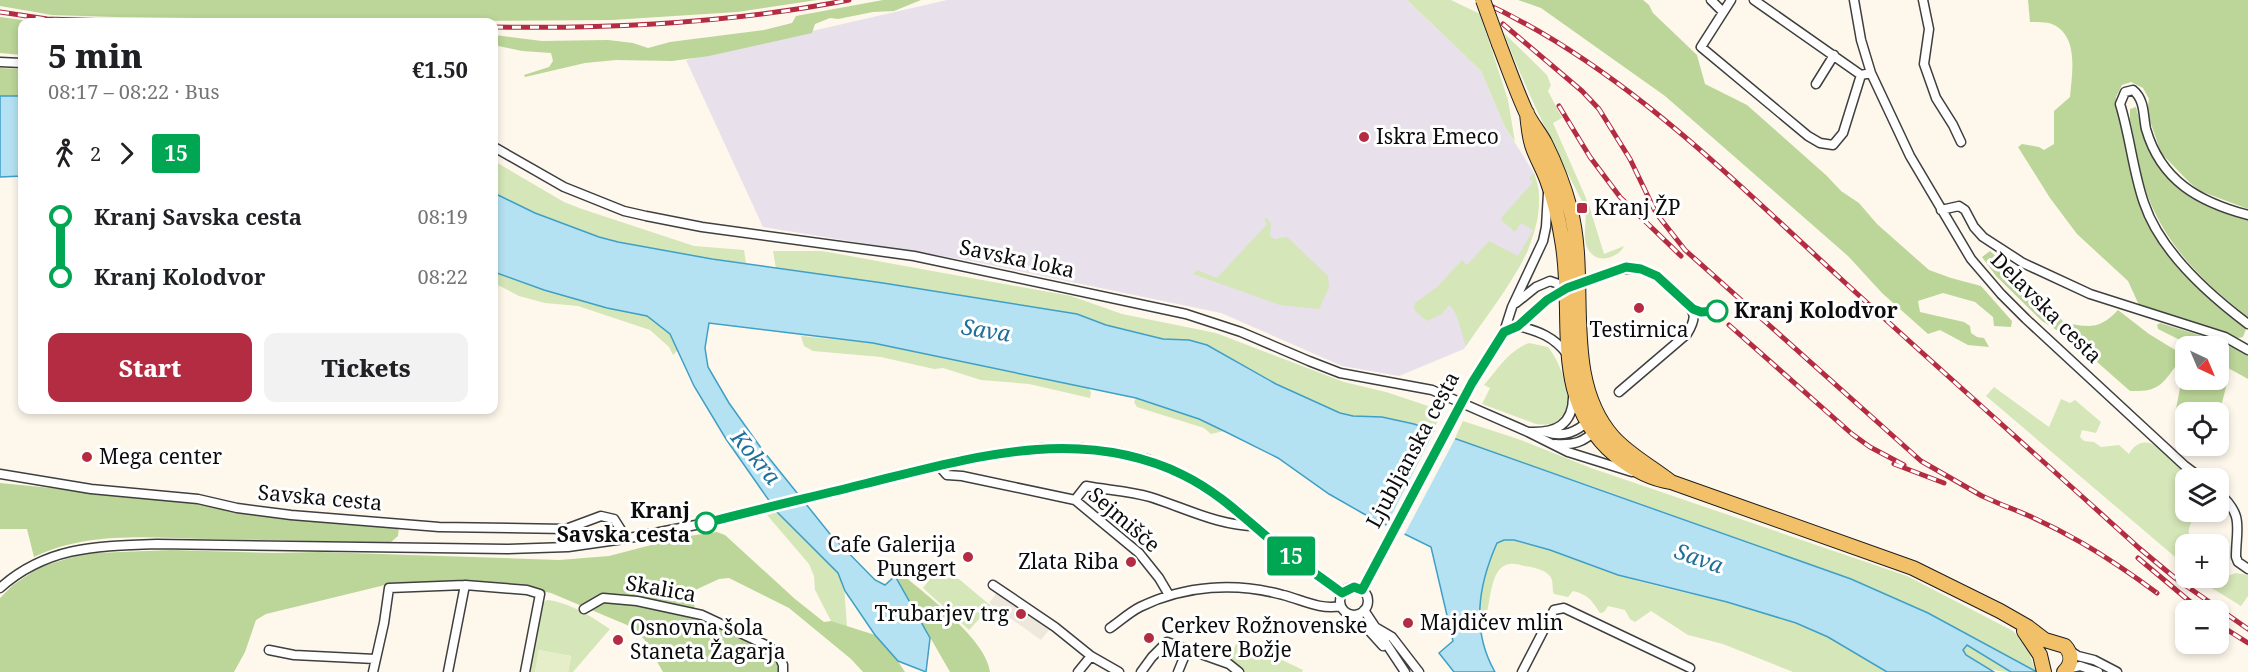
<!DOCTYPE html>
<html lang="en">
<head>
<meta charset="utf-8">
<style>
  :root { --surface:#fff; --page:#f2f2f2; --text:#202124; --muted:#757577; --accent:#b42c42 }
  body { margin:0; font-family:"Noto Serif",serif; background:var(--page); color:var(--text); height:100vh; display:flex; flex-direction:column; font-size:22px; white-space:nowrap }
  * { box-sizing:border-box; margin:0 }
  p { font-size:20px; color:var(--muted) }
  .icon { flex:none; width:33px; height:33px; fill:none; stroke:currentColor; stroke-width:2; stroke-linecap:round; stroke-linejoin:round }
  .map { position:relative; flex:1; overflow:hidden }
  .drawer { position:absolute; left:18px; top:18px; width:480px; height:396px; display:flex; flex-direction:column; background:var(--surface); border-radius:12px; box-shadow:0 3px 9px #0003 }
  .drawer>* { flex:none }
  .badge { padding:0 12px; border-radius:4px; font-size:21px; line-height:39px }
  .needle { width:39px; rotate:136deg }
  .buttons { position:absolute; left:2175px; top:336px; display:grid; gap:12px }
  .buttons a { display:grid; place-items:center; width:54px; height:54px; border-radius:12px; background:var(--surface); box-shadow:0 3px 9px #0003; font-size:30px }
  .map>.badge { position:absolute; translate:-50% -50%; box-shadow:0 0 0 3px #fff }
  .legs { display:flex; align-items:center; gap:9px; height:66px; padding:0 30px; font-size:20px }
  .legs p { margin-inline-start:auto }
  .headline { display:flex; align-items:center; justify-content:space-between; height:102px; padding:0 30px }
  h1 { font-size:33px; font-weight:800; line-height:45px }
  .primary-button { display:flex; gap:12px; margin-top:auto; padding:12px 30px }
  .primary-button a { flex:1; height:69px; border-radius:12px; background:var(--accent); color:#fff; font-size:24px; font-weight:800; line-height:69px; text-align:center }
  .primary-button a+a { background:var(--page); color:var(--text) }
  ul { padding:0 30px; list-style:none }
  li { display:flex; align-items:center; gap:21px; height:60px; font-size:22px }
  li i { display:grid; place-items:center; width:9px; height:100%; margin:0 8px; background:currentColor }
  li i::after { content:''; width:15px; height:15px; margin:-8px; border:4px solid; border-radius:50%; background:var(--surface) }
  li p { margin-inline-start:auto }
  li:first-child i { background:linear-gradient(#0000 50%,currentColor 0) }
  li:last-child i { background:linear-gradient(currentColor 50%,#0000 0) }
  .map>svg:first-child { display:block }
  .industrial { fill:#e8e1eb }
  .green { fill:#d5e6b8 }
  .forest { fill:#bbd698 }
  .pitch { fill:#e5eec9 }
  .plaza { fill:#ede7dc }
  .water { fill:#b4e2f2; stroke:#3f9fc5; stroke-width:1.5 }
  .pier { fill:#fef8ec }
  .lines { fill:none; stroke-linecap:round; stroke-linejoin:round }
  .street-casing { stroke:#3f3f3f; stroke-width:11 }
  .primary-casing { stroke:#1d1d1d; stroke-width:16 }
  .street { stroke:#fff; stroke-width:8 }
  .primary { stroke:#f1c069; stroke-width:14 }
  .rail-casing { stroke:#b42c42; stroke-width:5 }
  .rail { stroke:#fff; stroke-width:3; stroke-dasharray:9; stroke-linecap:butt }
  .street-bridge-casing { stroke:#3f3f3f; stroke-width:11; stroke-linecap:butt }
  .primary-bridge-casing { stroke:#1d1d1d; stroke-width:16; stroke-linecap:butt }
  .street-bridge { stroke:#fff; stroke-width:8 }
  .primary-bridge { stroke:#f1c069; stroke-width:14 }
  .line-1-casing { stroke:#fff; stroke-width:14 }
  .line-1 { stroke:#00a651; stroke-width:9 }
  .poi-dot { fill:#b42c42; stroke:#fff; stroke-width:2 }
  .stop-1-dot { fill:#fff; stroke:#00a651; stroke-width:3 }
  .labels { text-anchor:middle; stroke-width:6; stroke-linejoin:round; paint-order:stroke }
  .poi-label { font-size:21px; fill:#0c0c0c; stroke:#fff; text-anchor:start }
  .street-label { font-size:21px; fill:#0c0c0c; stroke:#fff }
  .stop-label { font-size:21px; font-weight:bold; fill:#0c0c0c; stroke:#fff; text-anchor:start }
  .water-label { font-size:22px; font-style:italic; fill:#1d6f97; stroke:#fff }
</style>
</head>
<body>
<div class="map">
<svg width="2248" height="672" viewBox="0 0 2248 672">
  <rect width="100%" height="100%" fill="#fef8ec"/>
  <!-- industrial -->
  <path class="industrial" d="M 947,0 L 1407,0 L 1481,71 L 1505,127 L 1534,173 L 1539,191 L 1537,210 L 1534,231 L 1528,251 L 1519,268 L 1464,349 L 1399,376 L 1342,366 L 1221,313 L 966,260 L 763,227 L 686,60 Z"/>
  <!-- green -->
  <path class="green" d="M 1407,0 L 1451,0 L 1480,14 L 1508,100 L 1515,142 L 1505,127 L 1481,71 Z
    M 1504,33 L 1547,75 L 1551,85 L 1548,91 L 1562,118 L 1553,123 L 1589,205 L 1604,254 L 1624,246 C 1620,256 1602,263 1593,255 C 1577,242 1591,218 1583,203 C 1555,149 1526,91 1504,33 Z
    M 494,161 L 564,202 L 582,209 L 694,246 L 744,250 L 746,263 C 697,258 647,251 600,238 C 563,227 528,210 494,193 Z
    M 1534,173 C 1557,233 1497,300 1466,346 C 1461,334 1459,313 1449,305 L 1442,314 L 1427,321 L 1415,311 L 1414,307 L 1415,303 L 1437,287 L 1462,260 L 1467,265 L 1489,241 L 1518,256 L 1533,230 L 1521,223 L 1515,232 L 1501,220 L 1502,217 L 1533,182 L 1529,178 Z
    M 1266,218 L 1271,223 L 1270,236 L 1274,239 L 1287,237 L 1328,276 L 1329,288 L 1319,309 L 1280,305 L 1193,274 L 1197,270 L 1217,278 L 1267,224 L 1264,220 Z
    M 773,251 L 822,251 L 1071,296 L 1122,314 L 1216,333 L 1344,382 L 1386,392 L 1443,411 L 1432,432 L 1394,419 L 1353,416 L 1340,413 L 1276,384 L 1207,345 L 1189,340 L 1163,339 L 1106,325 L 1077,314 L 883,283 L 776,269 Z
    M 494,272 L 544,290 L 607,308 L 647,316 L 670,334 L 679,349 L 673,355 L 669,347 L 650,330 L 578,306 L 545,303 L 519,296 L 494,283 Z
    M 801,336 L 873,343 L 1089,387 L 1091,393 L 1090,398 L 1029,384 L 981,380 L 943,368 L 934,369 L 881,357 L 813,351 L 804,346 Z
    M 1529,343 L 1548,347 C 1566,369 1585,431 1536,424 L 1482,404 L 1490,388 L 1484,385 C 1497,370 1509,350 1529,343 Z
    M 1994,387 L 2049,427 L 2061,399 L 2070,403 L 2075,400 L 2101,422 L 2096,433 L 2082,430 L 2080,437 L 2084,441 L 2094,442 L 2101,447 L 2119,445 L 2129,454 C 2134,445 2142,440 2152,444 C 2158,446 2184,472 2192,478 L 2186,478 L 2186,512 L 2196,512 C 2191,523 2185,531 2192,542 L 2191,544 L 2186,544 L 2185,554 L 2181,562 L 1986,396 Z
    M 1136,398 L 1199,419 L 1224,431 L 1211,434 L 1204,428 L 1137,407 L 1134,402 Z
    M 1463,421 L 1521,440 L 1591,468 L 1907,576 L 2013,631 L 2026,645 L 2036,672 L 1928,613 L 1851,579 L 1592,486 L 1454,440 Z
    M 777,512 L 838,573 L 844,585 L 847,627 L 831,621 L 815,590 L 814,576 L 809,564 L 767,515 Z
    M 1504,540 C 1541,540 1583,565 1618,575 C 1677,594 1740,601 1799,624 C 1830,636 1859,655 1887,672 L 1793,672 L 1723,644 L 1688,635 L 1651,611 L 1635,622 L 1630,619 L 1625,610 L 1608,606 L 1604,612 L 1600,613 C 1592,601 1589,595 1573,591 L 1568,597 L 1554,594 C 1552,589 1553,585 1552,580 C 1549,570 1533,567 1524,566 C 1520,565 1514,563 1510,564 C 1487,566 1492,611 1482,628 L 1479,627 C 1477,599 1485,569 1497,543 Z
    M 2236,573 L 2248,575 L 2248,596 L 2241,606 L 2210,587 L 2222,578 Z
    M 933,575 L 959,579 L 991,606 L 969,630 L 923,588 Z
    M 547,600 C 569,602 592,617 610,629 L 573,672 L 568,672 L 571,656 L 539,650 L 535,672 L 528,672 L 542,603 Z
    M 1238,639 L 1303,670 L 1302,672 L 1242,672 L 1229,661 Z
    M 1967,645 L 1970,646 L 2011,672 C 1994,672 1972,666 1963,650 Z"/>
  <!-- forest -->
  <path class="forest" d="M 0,0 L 817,0 L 737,12 L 612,20 L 449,21 L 116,17 L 52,15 L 0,6 Z
    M 883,0 L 921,0 L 894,11 L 873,12 L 838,19 L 830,18 L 815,24 L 812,33 L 709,56 L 672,61 L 616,60 L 585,63 L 525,77 L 524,75 L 549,67 L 553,61 L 551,53 L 522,51 L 494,45 L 495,35 L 542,41 L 608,40 L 633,43 L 648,48 L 670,42 L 764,30 L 792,23 L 796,16 Z
    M 1518,0 L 1643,0 L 1649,5 L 1653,13 L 1697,55 L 1705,84 L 1747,105 L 1827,176 L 1841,191 L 1859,203 L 1877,224 L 1929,270 L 1951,278 L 1981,286 L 2012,321 L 2011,327 L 1994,326 L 1993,317 L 1975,302 L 1943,293 L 1918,301 L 1920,312 L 1964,322 L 1970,326 L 1971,333 L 1977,337 L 1984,338 L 1989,347 L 1968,345 L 1940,330 L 1928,334 L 1882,293 L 1848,256 L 1665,96 L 1541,8 Z
    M 2028,0 L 2248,0 L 2248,209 L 2200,191 L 2189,182 L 2161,153 L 2147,112 L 2149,99 L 2143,88 L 2131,82 L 2122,85 L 2116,97 C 2127,155 2133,208 2169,257 C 2189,284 2222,304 2246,329 L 2243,337 L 2238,338 L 2147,310 L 2139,305 L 2128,281 L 2077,234 L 2050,198 L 2018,147 L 2022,144 L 2039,147 L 2044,150 L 2054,144 L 2054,111 L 2070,97 C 2072,73 2080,33 2049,23 C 2043,22 2036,22 2030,22 Z
    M 0,17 L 37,22 L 22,22 L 22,55 L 0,53 Z
    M 0,68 L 22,69 L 22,96 L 0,96 Z
    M 2136,107 C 2153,175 2179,203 2248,220 L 2248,317 C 2205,284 2168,248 2148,197 C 2139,174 2136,144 2130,120 L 2130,109 Z
    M 1990,251 L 2051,305 L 2064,323 C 2090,327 2099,330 2118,310 L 2149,334 L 2185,356 L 2186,380 L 2218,380 L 2219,377 L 2227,383 L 2222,403 L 2228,416 L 2219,426 L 2218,412 L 2186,412 L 2176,409 L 2183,372 L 2175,367 C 2161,387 2155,392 2130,391 L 2071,339 L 2042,321 L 1996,276 L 1982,257 Z
    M 2160,323 L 2232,345 L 2248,353 L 2248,379 L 2219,363 L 2218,346 L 2192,346 L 2158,329 L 2157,325 Z
    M 0,483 L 134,496 L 399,526 L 398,536 L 391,542 C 332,542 273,540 213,539 C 154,538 88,530 34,557 L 27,529 L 0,529 Z
    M 717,532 L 725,535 L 795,599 L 824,622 L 831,621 L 875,635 L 893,654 L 905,672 L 863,672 L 851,659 L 789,608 L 729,578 L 719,579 L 693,591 L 695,614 L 770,652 L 780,669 L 780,672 L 663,672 L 644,639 L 627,625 L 551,593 L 507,584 L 484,582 L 385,585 L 266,614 L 256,620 L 245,652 L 234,672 L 0,672 L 0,598 L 13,585 L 40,567 L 76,556 L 96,553 L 172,550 L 275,553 L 320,552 L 559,560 L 609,556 L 682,537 Z
    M 902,574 C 926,595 987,640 990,672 L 950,672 L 895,576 Z"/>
  <!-- pitch -->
  <path class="pitch" d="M 539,650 L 571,656 L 568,672 L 535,672 Z"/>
  <!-- plaza -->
  <path class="plaza" d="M 1001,587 L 1053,625 L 1041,640 L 989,603 Z"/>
  <!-- water -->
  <path class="water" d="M 0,96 L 22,96 L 22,176 L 0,177 Z
    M 494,193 L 535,213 L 599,237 L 618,242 L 712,259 L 883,283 L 1077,314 L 1106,325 L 1163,339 L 1189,340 L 1207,345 L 1276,384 L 1340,413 L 1353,416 L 1382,417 L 1414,424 L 1851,579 L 1928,613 L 2037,672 L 2011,672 L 1967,645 L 1963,650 L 1966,655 L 1994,672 L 1887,672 L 1828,637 L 1796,623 L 1727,602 L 1618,575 L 1550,550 L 1514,540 L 1504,540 L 1497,543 C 1478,586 1471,630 1495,672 L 1454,672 L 1439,653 L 1453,641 L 1431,547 L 1364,514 L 1329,494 L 1278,458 L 1224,431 L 1199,419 L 1136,398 L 873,343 L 709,323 L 705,348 L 708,367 L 729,403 L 761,448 L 830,534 L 875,580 L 885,585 L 895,576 L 930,638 L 926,672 L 898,661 L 875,635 L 845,591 L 838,573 L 777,512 L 726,439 L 694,386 L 670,334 L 647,316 L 607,308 L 544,290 L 494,272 Z"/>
  <!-- pier -->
  <path class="pier" d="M 1435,430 L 1456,437 L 1403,537 L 1385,528 Z"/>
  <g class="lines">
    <defs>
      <path id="street" d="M 1711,0 L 1723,12
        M 1731,0 L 1701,47 L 1808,136 L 1820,143 L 1833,145 L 1843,133 L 1861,75 L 1871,73
        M 1754,0 L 1861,75
        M 1854,0 L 1861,40 L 1871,73 L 1910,156 L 1971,259 L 2001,294 L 2026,319 L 2185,466 L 2201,478
        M 1923,0 L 1929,29 L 1924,64 L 1936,98 L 1953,125 L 1961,142
        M 0,62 L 22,63
        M 1816,84 L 1834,55
        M 494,147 L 564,187 L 624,211 L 646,216 L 702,227 L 914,256 L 1186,314 L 1241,332 L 1309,361 L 1340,373 L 1432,390 L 1528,432 L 1568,452 L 1632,472
        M 1941,210 L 1959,206 L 1965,210 L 1974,227 L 1983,237 L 2023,263 L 2090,294 L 2225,337 L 2248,350
        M 2248,215 C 2199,202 2161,181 2146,129 C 2143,115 2145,100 2133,90 L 2125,92 L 2120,104 C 2130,136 2133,172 2144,203 C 2160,251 2208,294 2248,324
        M 1516,303 L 1536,287 L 1550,281 L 1567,287
        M 1518,326 C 1539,331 1554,337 1567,354
        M 1504,332 C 1523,325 1532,311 1548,300 C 1560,291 1572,288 1585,282 C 1632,262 1645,262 1682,299 C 1696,312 1697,317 1687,334 L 1619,392
        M 1472,383 L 1504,332 L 1512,307 L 1543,241 L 1546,227 L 1548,193
        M 1530,432 C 1555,433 1573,425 1573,397
        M 1546,432 C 1564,438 1576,432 1590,420
        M 1555,444 C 1574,445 1583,443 1597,429
        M 939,466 L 947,475 L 962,476 L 1075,500 L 1139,553 L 1159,578 L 1169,595
        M 0,474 L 91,489 L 198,499 L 237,508 L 291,515 L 439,527 L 566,529 L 601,516 L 614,519 L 621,530 L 624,539
        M 2218,492 C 2245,516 2236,527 2236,557 L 2238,562 L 2248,569
        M 1075,500 L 1086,486 C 1107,490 1130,491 1150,497 C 1185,508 1219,526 1256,526
        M 993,585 L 1055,627 L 1091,656 L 1119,672
        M1340 601a14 14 0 1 1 28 0a14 14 0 1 1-28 0Z
        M 0,588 C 47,546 98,546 157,544 L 507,549 L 568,547 L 624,539 L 706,523 L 959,460 L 1042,448 L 1081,448 L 1121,453 L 1147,459 L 1185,476 L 1236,509 L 1283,550 L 1342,593
        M 584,609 L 603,598 L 637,601 L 702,615 L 768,646 L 778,654 L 783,665 L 783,672
        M 1364,610 L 1405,672
        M 1355,615 L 1383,646
        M 1110,628 C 1120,621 1130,612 1140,607 C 1185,585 1236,582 1283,595 C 1303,600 1319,610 1341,606
        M 1366,629 L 1375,627 L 1392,637 L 1419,672
        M 269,650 L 294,655 L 375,659
        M 2069,650 L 2078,656 L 2094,660 L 2117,672
        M 2067,669 L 2080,666 L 2098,672
        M 373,672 L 384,623 L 389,588 L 465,585
        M 448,672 L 465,585 L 527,590 L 540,594 L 525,672
        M 1078,672 L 1091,656
        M 1141,672 L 1152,657 L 1167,642 L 1229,664 L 1239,672
        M 1178,672 L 1187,650
        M 1522,672 L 1554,610 L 1564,608 L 1690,668"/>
      <path id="primary" d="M 1499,44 C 1508,67 1516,90 1526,112 C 1531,123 1540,133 1545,143 C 1555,163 1564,186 1570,208 C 1590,281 1560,377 1613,437 C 1629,455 1652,467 1671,482
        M 1527,113 C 1528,124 1529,135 1532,145 C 1536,158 1544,170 1548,183 C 1555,201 1559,221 1562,240 C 1576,316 1548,398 1615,455 C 1632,469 1649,479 1671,482 L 1913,568 L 2000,611 L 2028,627 L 2045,640 L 2065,646 C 2073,655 2072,664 2064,672
        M 2024,631 L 2040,655 L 2044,672"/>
    </defs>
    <!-- street casing -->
    <use href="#street" class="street-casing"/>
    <!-- primary casing -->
    <use href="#primary" class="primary-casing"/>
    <!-- street -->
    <use href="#street" class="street"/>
    <!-- primary -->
    <use href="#primary" class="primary"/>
    <defs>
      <path id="rail" d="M 1478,0 C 1617,62 1729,176 1840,278 C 1939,369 2040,458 2139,548 L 2175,578 L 2248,629
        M 0,12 L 47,19 L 143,22
        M 1503,24 L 1582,91 L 1599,109 L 1630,159 L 1656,213 L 1685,250 L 1921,461 L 1982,496 L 2007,507
        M 494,27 C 613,29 732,23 849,0
        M 1559,106 L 1590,157 L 1620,197 L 1681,256
        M 1729,325 L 1852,434 L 1870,447 L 1904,465
        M 1894,464 L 1944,483
        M 2000,504 C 2059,526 2107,556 2157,593
        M 2138,558 L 2200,610
        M 2218,624 L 2248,643"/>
    </defs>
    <!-- rail casing -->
    <use href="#rail" class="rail-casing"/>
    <!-- rail -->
    <use href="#rail" class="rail"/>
    <defs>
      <path id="street-bridge" d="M 1369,577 L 1472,383"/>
      <path id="primary-bridge" d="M 1483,0 L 1499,44"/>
    </defs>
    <!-- street-bridge casing -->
    <use href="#street-bridge" class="street-bridge-casing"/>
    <!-- primary-bridge casing -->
    <use href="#primary-bridge" class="primary-bridge-casing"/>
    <!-- street-bridge -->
    <use href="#street-bridge" class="street-bridge"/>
    <!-- primary-bridge -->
    <use href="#primary-bridge" class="primary-bridge"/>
  </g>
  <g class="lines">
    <defs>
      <path id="line-1" d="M 706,523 C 759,509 812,497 864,484 C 970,458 1079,424 1183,475 C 1222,494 1250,524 1284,551 C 1303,565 1323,579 1342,593 L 1354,587 L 1362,590 L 1472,383 L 1504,332 L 1518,326 L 1547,300 L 1567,288 L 1626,267 L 1641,269 L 1657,276 L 1693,309 L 1701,312 L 1717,311"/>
    </defs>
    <!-- line-1 casing -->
    <use href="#line-1" class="line-1-casing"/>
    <!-- line-1 -->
    <use href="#line-1" class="line-1"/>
  </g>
  <!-- markers -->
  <g class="poi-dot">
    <circle cx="1364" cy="137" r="6"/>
    <rect x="1576" y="202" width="12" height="12" rx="3"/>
    <circle cx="1639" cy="308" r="6"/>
    <circle cx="87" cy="457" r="6"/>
    <circle cx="968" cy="557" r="6"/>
    <circle cx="1131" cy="562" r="6"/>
    <circle cx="1021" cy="614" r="6"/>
    <circle cx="1408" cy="623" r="6"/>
    <circle cx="1149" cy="638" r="6"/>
    <circle cx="618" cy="640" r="6"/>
  </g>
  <g class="stop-1-dot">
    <circle cx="1717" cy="311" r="10"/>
    <circle cx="706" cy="523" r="10"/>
  </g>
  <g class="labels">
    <!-- poi labels -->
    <g class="poi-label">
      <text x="1376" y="144">Iskra Emeco</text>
      <text x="1594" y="215">Kranj ŽP</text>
      <text x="1639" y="337" text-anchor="middle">Testirnica</text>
      <text x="99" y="464">Mega center</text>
      <text x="956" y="552" text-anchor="end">Cafe Galerija<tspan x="956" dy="24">Pungert</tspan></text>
      <text x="1119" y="569" text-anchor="end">Zlata Riba</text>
      <text x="1009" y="621" text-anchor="end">Trubarjev trg</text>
      <text x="1420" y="630">Majdičev mlin</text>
      <text x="1161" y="633">Cerkev Rožnovenske<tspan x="1161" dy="24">Matere Božje</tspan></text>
      <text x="630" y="635">Osnovna šola<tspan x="630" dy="24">Staneta Žagarja</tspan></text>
    </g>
    <!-- street labels -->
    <g class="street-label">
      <text transform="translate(1017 259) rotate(12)" y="7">Savska loka</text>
      <text transform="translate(2046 308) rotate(45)" y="7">Delavska cesta</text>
      <text transform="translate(1413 450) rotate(-62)" y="7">Ljubljanska cesta</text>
      <text transform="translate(320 498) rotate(5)" y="7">Savska cesta</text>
      <text transform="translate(1124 520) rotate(41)" y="7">Sejmišče</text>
      <text transform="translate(661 589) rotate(10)" y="7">Skalica</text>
    </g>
    <!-- stop labels -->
    <g class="stop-label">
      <text x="1734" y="318">Kranj Kolodvor</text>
      <text x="690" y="518" text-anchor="end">Kranj<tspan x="690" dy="24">Savska cesta</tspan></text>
    </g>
    <!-- water labels -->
    <g class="water-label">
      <text transform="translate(986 330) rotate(9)" y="8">Sava</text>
      <text transform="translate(756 457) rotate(50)" y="8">Kokra</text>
      <text transform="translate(1699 558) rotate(19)" y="8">Sava</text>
    </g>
  </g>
</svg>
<div class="buttons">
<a><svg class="needle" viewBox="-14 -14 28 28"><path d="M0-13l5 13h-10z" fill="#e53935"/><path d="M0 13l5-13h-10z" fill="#757577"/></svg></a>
<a><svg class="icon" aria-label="locate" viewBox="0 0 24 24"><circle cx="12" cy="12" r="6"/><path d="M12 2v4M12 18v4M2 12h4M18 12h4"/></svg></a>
<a><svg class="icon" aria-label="layers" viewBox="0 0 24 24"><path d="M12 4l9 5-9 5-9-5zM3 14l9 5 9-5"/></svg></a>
<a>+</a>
<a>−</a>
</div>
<b class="badge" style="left:1291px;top:556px;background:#00a651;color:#fff">15</b>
<section class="drawer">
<div class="headline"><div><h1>5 min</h1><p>08:17 – 08:22 · Bus</p></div><b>€1.50</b></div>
<div class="legs"><svg class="icon" aria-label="walk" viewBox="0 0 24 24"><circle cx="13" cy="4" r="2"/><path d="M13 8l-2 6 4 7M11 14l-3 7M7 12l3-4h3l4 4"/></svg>2<svg class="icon" aria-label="forward" viewBox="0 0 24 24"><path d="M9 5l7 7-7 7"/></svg><b class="badge" style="background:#00a651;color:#fff">15</b></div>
<ul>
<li><i style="color:#00a651"></i><b>Kranj Savska cesta</b><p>08:19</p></li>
<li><i style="color:#00a651"></i><b>Kranj Kolodvor</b><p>08:22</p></li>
</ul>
<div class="primary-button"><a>Start</a><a>Tickets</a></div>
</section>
</div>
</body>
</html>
